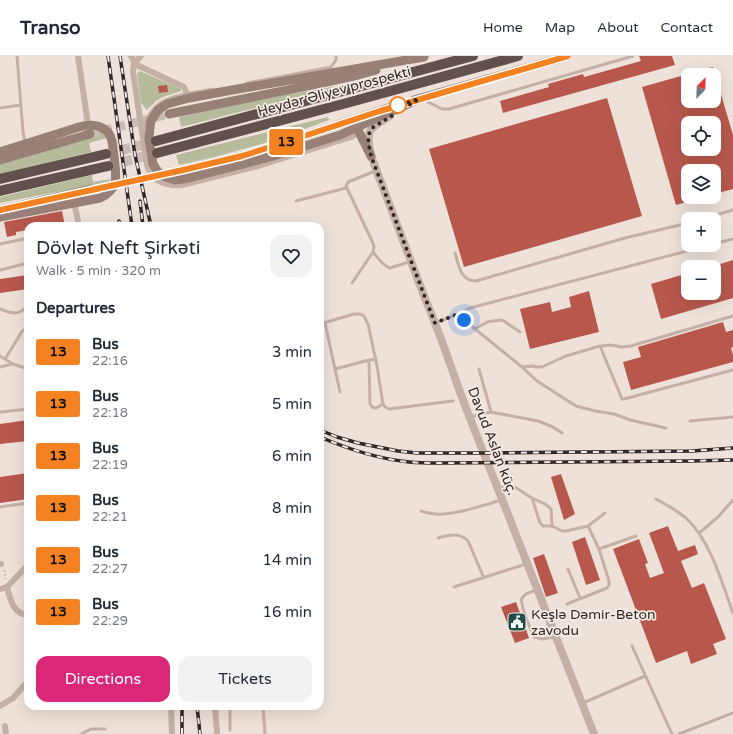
<!DOCTYPE html>
<html lang="en">
<head>
<meta charset="utf-8">
<style>
  :root { --surface:#fff; --page:#f2f2f3; --text:#1f2937; --muted:#747a83; --line:#e0e1e3; --accent:#db2777 }
  body { margin:0; font-family:"Varela Round",sans-serif; background:var(--page); color:var(--text); height:100vh; display:flex; flex-direction:column; font-size:15px; white-space:nowrap }
  * { box-sizing:border-box; margin:0 }
  p { font-size:13px; color:var(--muted) }
  .icon { flex:none; width:22px; height:22px; fill:none; stroke:currentColor; stroke-width:2; stroke-linecap:round; stroke-linejoin:round }
  .map { position:relative; flex:1; overflow:hidden }
  .details { position:absolute; left:24px; top:166px; width:300px; height:488px; display:flex; flex-direction:column; background:var(--surface); border-radius:12px; box-shadow:0 4px 16px #0002 }
  .details>* { flex:none }
  .badge { padding:0 8px; border-radius:3px; font-size:14px; line-height:26px }
  .needle { width:26px; rotate:23deg }
  .controls { position:absolute; left:681px; top:12px; display:grid; gap:8px }
  .controls a { display:grid; place-items:center; width:40px; height:40px; border-radius:8px; background:var(--surface); box-shadow:0 4px 16px #0002; font-size:20px }
  .you { position:absolute; width:20px; height:20px; margin:-10px; border:3px solid #fff; border-radius:50%; background:#1a73e8; box-shadow:0 0 0 6px #1a73e833 }
  .map>.badge { position:absolute; translate:-50% -50%; box-shadow:0 0 0 2px #fff }
  h2 { padding:0 12px; font-size:15px; line-height:36px }
  .round { display:grid; place-items:center; flex:none; width:42px; height:42px; border-radius:12px; background:var(--page) }
  .overview { display:flex; align-items:center; justify-content:space-between; height:68px; padding:0 12px }
  h1 { font-size:19px; font-weight:600; line-height:30px }
  .cta { display:flex; gap:8px; margin-top:auto; padding:8px 12px }
  .cta a { flex:1; height:46px; border-radius:12px; background:var(--accent); color:#fff; font-size:16px; font-weight:600; line-height:46px; text-align:center }
  .cta a+a { background:var(--page); color:var(--text) }
  ul { padding:0; list-style:none }
  li { display:flex; align-items:center; gap:12px; height:52px; padding:0 12px }
  li div { flex:1 }
  li b { display:block; font-size:15px }
  li em { font-style:normal }
  li .badge { min-width:44px; font-weight:700; text-align:center }
  header { display:flex; align-items:center; gap:24px; box-sizing:border-box; height:56px; padding:0 20px; background:var(--surface); border-bottom:1px solid var(--line) }
  header strong { font-size:19px }
  nav { display:flex; gap:22px; margin-inline-start:auto; font-size:14px }
  .map>svg:first-child { display:block }
  .green { fill:#b5bb9b }
  .building { fill:#b8584d; fill-rule:evenodd }
  .lines { fill:none; stroke-linecap:round; stroke-linejoin:round }
  .secondary-tunnel { stroke:#c8bcb5; stroke-width:9; stroke-dasharray:9 4.5; stroke-linecap:butt }
  .trunk-tunnel { stroke:#c8bcb5; stroke-width:10; stroke-dasharray:10 5; stroke-linecap:butt }
  .path { stroke:#b09a91; stroke-width:1; stroke-dasharray:2 2; stroke-linecap:butt }
  .service { stroke:#c4b0a7; stroke-width:3 }
  .minor { stroke:#c4b0a7; stroke-width:6 }
  .tertiary { stroke:#c4b0a7; stroke-width:8 }
  .secondary { stroke:#987f78; stroke-width:9 }
  .trunk { stroke:#62504c; stroke-width:10 }
  .rail-casing { stroke:#322826; stroke-width:3.5 }
  .rail { stroke:#f6ece5; stroke-width:2; stroke-dasharray:6; stroke-linecap:butt }
  .line-casing { stroke:#fff; stroke-width:9 }
  .line { stroke:#f58220; stroke-width:6 }
  .walk { stroke:#322826; stroke-width:4; stroke-dasharray:0 7.2 }
  .stop-dot { fill:#fff; stroke:#f58220; stroke-width:2 }
  .labels { text-anchor:middle; stroke-width:3.5; stroke-linejoin:round; paint-order:stroke }
  .street-label { font-size:14px; fill:#322826; stroke:#f6ece5 }
  .poi-label { font-size:14px; fill:#322826; stroke:#f6ece5; text-anchor:start }
</style>
</head>
<body>
<header>
<strong>Transo</strong>
<nav><a>Home</a><a>Map</a><a>About</a><a>Contact</a></nav>
</header>
<div class="map">
<svg width="733" height="678" viewBox="0 0 733 678">
  <rect width="100%" height="100%" fill="#eee1d9"/>
  <!-- green -->
  <path class="green" d="M 139,15 L 142,16 L 179,32 L 181,33 L 181,35 L 163,41 L 156,45 L 147,54 L 141,47 L 137,18 Z
    M 344,29 L 181,71 L 179,61 L 243,46 Z
    M 328,61 L 329,64 L 272,85 L 218,100 L 179,109 L 176,99 Z
    M 91,72 C 97,73 103,76 107,82 L 89,87 L 91,96 L 0,118 L 0,108 L 92,81 Z
    M 92,119 L 93,126 L 110,123 C 107,131 102,135 94,137 L 92,129 L 0,147 L 0,141 Z"/>
  <!-- building -->
  <path class="building" d="M 639,0 L 672,0 L 675,9 L 503,57 L 500,45 L 549,31 L 548,28 L 583,18 L 584,21 L 641,5 Z
    M 713,11 L 733,79 L 733,133 L 714,138 L 714,115 L 688,115 L 688,141 L 699,141 L 699,143 L 676,149 L 642,31 L 688,18 L 688,45 L 714,45 L 714,19 L 690,19 L 690,17 ZM 688,67 L 714,67 L 714,93 L 688,93 Z
    M 167,29 L 168,36 L 159,37 L 158,30 Z
    M 607,42 L 642,160 L 464,211 L 429,93 Z
    M 62,155 L 65,170 L 51,170 L 50,169 L 45,170 L 28,170 L 28,174 L 16,176 L 16,179 L 7,181 L 4,166 Z
    M 733,204 L 733,242 L 661,263 L 651,228 L 688,217 L 688,237 L 714,237 L 714,210 Z
    M 28,219 L 28,233 L 0,237 L 0,223 Z
    M 589,235 L 599,276 L 530,293 L 520,253 L 550,246 L 552,256 L 571,251 L 569,241 Z
    M 723,266 L 726,276 L 733,274 L 733,291 L 731,292 L 733,299 L 733,306 L 631,334 L 623,306 L 641,301 L 638,291 Z
    M 28,364 L 28,385 L 0,388 L 0,368 Z
    M 28,417 L 28,443 L 0,447 L 0,421 Z
    M 561,418 L 575,458 L 564,464 L 551,421 Z
    M 668,470 L 678,495 L 695,489 L 698,498 L 681,505 L 692,532 L 704,527 L 726,583 L 713,588 L 717,598 L 691,608 L 687,595 L 656,607 L 613,493 L 639,483 L 648,507 L 645,508 L 650,522 L 664,517 L 649,477 Z
    M 585,481 L 600,524 L 586,529 L 572,486 Z
    M 544,498 L 558,537 L 546,541 L 533,502 Z
    M 516,546 L 529,582 L 515,587 L 501,551 Z"/>
  <g class="lines">
    <!-- secondary-tunnel -->
    <path class="secondary-tunnel" d="M 90,78 L 169,58
      M 92,133 L 183,114"/>
    <!-- trunk-tunnel -->
    <path class="trunk-tunnel" d="M 106,98 L 154,86
      M 108,110 L 156,97"/>
    <!-- path -->
    <path class="path" d="M 4,514 L 6,523"/>
    <!-- service -->
    <path class="service" d="M 17,0 L 23,76 L 25,86
      M 247,27 L 331,11 L 336,4 L 336,0
      M 424,44 L 442,53 L 449,53 L 633,0
      M 0,52 L 21,49
      M 144,71 C 152,38 186,38 214,33
      M 296,145 L 346,132
      M 702,163 L 733,154
      M 0,188 L 28,182
      M 714,188 L 733,183
      M 373,196 C 378,202 383,210 390,212 L 409,206
      M 455,197 C 459,209 460,225 476,225 L 625,182 L 688,167
      M 0,214 L 28,207
      M 352,227 L 373,196 L 374,190 L 372,185 L 346,130 L 348,126 L 375,115
      M 0,253 C 8,256 17,260 24,253
      M 458,258 L 470,252 L 710,189
      M 325,267 L 335,313
      M 435,267 L 458,258 L 464,264 L 522,311 L 537,325 L 576,350 L 595,355 L 614,358 L 630,364 L 666,372
      M 320,268 L 354,258 L 360,258 L 364,260 L 368,268 L 377,310 L 383,348 L 385,351 L 389,353 L 453,345
      M 475,273 L 487,266 L 500,264 L 504,265 L 520,276
      M 600,290 L 622,343 L 624,343 L 733,314
      M 0,300 L 13,308 L 28,313
      M 5,303 L 23,274
      M 369,305 L 370,348 L 372,351 L 376,352 L 383,348
      M 0,311 L 13,308
      M 522,311 L 533,310 L 536,311 L 542,311 L 566,300 L 600,290 L 611,289 L 622,291 L 631,290 L 733,260
      M 479,313 L 491,356 L 538,365 L 553,371 L 562,377
      M 340,336 L 335,313 L 365,305 L 376,303
      M 0,356 L 28,353
      M 470,361 L 491,356
      M 690,365 L 733,361
      M 499,432 C 518,427 517,434 532,442 L 540,467 L 543,470 L 552,470 L 562,475 L 566,475 L 588,470 L 605,457
      M 532,442 L 545,448 L 551,453 L 552,470
      M 656,443 C 667,449 678,455 687,463 C 711,486 722,527 733,557
      M 0,451 L 28,447
      M 421,455 C 428,457 435,459 443,458 C 463,457 483,449 502,444
      M 699,477 L 718,461 L 733,444
      M 438,482 C 448,479 460,476 468,485 L 484,522
      M 599,493 L 636,480
      M 568,513 L 580,542
      M 454,531 L 526,508
      M 536,534 C 532,536 525,537 522,542 C 519,549 531,573 534,581 L 542,583 L 555,581
      M 567,548 L 607,532 L 609,529 L 609,525 L 599,493 L 588,470
      M 632,590 L 672,678
      M 583,647 L 645,620
      M 230,650 L 230,674
      M 263,650 L 265,678
      M 81,678 L 91,673 L 105,673
      M 679,678 L 733,657"/>
    <!-- minor -->
    <path class="minor" d="M 78,0 L 88,69
      M 131,0 L 133,4 L 137,9 L 184,31 L 186,35 L 189,42
      M 141,0 L 134,7 L 133,16 L 147,109 C 152,125 166,130 182,129 L 258,110 L 351,81 C 355,79 357,78 357,72
      M 74,146 L 79,170
      M 0,508 L 1,508
      M 7,531 L 28,509
      M 0,533 L 7,531 C 10,543 13,558 28,559
      M 27,583 L 28,586
      M 0,650 L 13,642 L 28,625
      M 171,650 L 172,678
      M 215,650 L 217,678
      M 5,670 L 6,678"/>
    <!-- tertiary -->
    <path class="tertiary" d="M 390,60 C 367,74 366,73 371,100 L 426,245 C 439,275 449,305 460,336 C 472,368 485,401 498,433 L 594,678"/>
    <!-- secondary -->
    <path class="secondary" d="M 419,43 L 340,79 L 270,101 L 189,122 L 175,124 L 169,122 L 164,120 L 158,116 L 153,108 L 149,83 L 150,71 L 151,65 L 158,54 L 167,48 L 189,42 L 232,34 L 424,1
      M 414,44 L 568,0
      M 169,58 L 322,27 L 358,19 L 376,14
      M 354,68 L 357,72 L 371,100
      M 0,96 L 79,71 C 93,67 108,69 112,85 C 113,90 113,95 114,100 C 116,119 120,133 100,142 L 0,161
      M 0,104 L 90,78
      M 183,114 L 242,100 L 266,93 L 388,52
      M 0,154 L 92,133"/>
    <!-- trunk -->
    <path class="trunk" d="M 156,85 L 473,0
      M 157,97 L 343,48 L 518,0
      M 0,123 L 106,98
      M 0,135 L 108,110"/>
    <defs>
      <path id="rail" d="M 108,0 L 132,170
        M 120,0 L 135,99 L 151,170
        M 140,145 L 143,170
        M 119,165 L 120,170
        M 320,374 L 337,381 L 358,387 L 398,395 L 417,397 L 483,397 L 692,395 L 733,392
        M 320,381 C 348,393 379,403 409,406 C 420,407 430,407 440,407 L 689,405 L 733,404
        M 197,650 L 200,678
        M 182,678 L 182,650"/>
    </defs>
    <!-- rail casing -->
    <use href="#rail" class="rail-casing"/>
    <!-- rail -->
    <use href="#rail" class="rail"/>
  </g>
  <g class="lines">
    <defs>
      <path id="line" d="M 0,154 L 183,114 L 242,100 L 280,88 L 380,55 L 568,0"/>
    </defs>
    <!-- line casing -->
    <use href="#line" class="line-casing"/>
    <!-- line -->
    <use href="#line" class="line"/>
    <!-- walk -->
    <path class="walk" d="M 398,49 L 393,51 L 419,43 L 372,72 C 366,80 369,90 371,100 L 426,244 L 435,267 L 458,258 L 464,264"/>
  </g>
  <!-- icons -->
  <defs>
    <symbol id="civic-square" viewBox="-11 -11 22 22"><rect x="-9" y="-9" width="18" height="18" rx="4" fill="#214e4b" stroke="#f6ece5"/><path d="M-.6-6.5H3V-4.5H.6V-3L4-1V1h2V6H-6V1h2V-1L-.6-3ZM-1.2 2.5V6h2.4V2.5Z" fill="#fff"/></symbol>
  </defs>
  <g fill-rule="evenodd">
    <use href="#civic-square" x="506" y="555" width="22" height="22"/>
  </g>
  <!-- markers -->
  <circle class="stop-dot" cx="398" cy="49" r="8"/>
  <g class="labels">
    <!-- street labels -->
    <g class="street-label">
      <text transform="translate(334 35) rotate(-15)" y="5">Heydər Əliyev prospekti</text>
      <text transform="translate(493 385) rotate(69)" y="5">Davud Aslan küç.</text>
    </g>
    <!-- poi labels -->
    <g class="poi-label">
      <text x="531" y="563">Keşlə Dəmir-Beton<tspan x="531" dy="16">zavodu</tspan></text>
    </g>
  </g>
</svg>
<div class="controls">
<a><svg class="needle" viewBox="-14 -14 28 28"><path d="M0-13l5 13h-10z" fill="#e53935"/><path d="M0 13l5-13h-10z" fill="#747a83"/></svg></a>
<a><svg class="icon" aria-label="locate" viewBox="0 0 24 24"><circle cx="12" cy="12" r="6"/><path d="M12 2v4M12 18v4M2 12h4M18 12h4"/></svg></a>
<a><svg class="icon" aria-label="layers" viewBox="0 0 24 24"><path d="M12 4l9 5-9 5-9-5zM3 14l9 5 9-5"/></svg></a>
<a>+</a>
<a>−</a>
</div>
<div class="you" style="left:464px;top:264px"></div>
<b class="badge" style="left:286px;top:86px;background:#f58220;color:#111">13</b>
<section class="details">
<div class="overview"><div><h1>Dövlət Neft Şirkəti</h1><p>Walk · 5 min · 320 m</p></div><a class="round"><svg class="icon" aria-label="heart" viewBox="0 0 24 24"><path d="M12 20l-8-8c-3-5 5-10 8-4 3-6 11-1 8 4z"/></svg></a></div>
<h2>Departures</h2>
<ul>
<li><span class="badge" style="background:#f58220;color:#111">13</span><div><b>Bus</b><p>22:16</p></div><em>3 min</em></li>
<li><span class="badge" style="background:#f58220;color:#111">13</span><div><b>Bus</b><p>22:18</p></div><em>5 min</em></li>
<li><span class="badge" style="background:#f58220;color:#111">13</span><div><b>Bus</b><p>22:19</p></div><em>6 min</em></li>
<li><span class="badge" style="background:#f58220;color:#111">13</span><div><b>Bus</b><p>22:21</p></div><em>8 min</em></li>
<li><span class="badge" style="background:#f58220;color:#111">13</span><div><b>Bus</b><p>22:27</p></div><em>14 min</em></li>
<li><span class="badge" style="background:#f58220;color:#111">13</span><div><b>Bus</b><p>22:29</p></div><em>16 min</em></li>
</ul>
<div class="cta"><a>Directions</a><a>Tickets</a></div>
</section>
</div>
</body>
</html>
